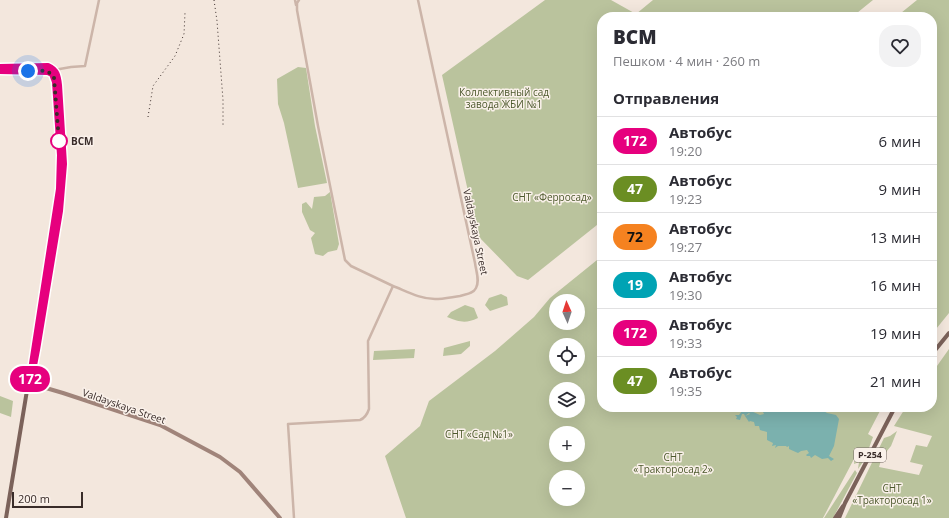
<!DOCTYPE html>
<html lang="ru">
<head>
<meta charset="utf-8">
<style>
  :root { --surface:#fff; --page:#f2f2f3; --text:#2b2b33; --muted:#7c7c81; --line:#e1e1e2 }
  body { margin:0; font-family:"Open Sans",sans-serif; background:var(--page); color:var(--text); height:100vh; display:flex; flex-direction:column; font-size:15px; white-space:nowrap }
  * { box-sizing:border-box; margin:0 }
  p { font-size:13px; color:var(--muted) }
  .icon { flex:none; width:22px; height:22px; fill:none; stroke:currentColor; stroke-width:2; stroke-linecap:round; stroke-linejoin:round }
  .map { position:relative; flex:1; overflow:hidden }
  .side { position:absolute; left:597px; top:12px; width:340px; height:400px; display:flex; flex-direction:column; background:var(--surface); border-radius:16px; box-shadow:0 4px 16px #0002 }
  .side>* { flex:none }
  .badge { padding:0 8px; border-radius:13px; font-size:14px; line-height:26px }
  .needle { width:26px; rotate:357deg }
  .controls { position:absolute; left:549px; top:294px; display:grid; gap:8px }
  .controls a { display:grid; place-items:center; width:36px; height:36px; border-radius:50%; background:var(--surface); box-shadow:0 4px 16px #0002; font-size:20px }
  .scale { position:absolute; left:12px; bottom:10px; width:71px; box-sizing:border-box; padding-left:4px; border:2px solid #392c29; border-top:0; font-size:11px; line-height:14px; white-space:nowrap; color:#392c29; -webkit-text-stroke:3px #faf1ea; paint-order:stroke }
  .you { position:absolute; width:20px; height:20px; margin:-10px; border:3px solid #fff; border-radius:50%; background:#1a73e8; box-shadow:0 0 0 6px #1a73e833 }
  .map>.badge { position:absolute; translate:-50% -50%; box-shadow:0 0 0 2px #fff }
  h2 { padding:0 16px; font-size:15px; line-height:36px }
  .round { display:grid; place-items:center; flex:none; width:42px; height:42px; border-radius:16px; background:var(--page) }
  .summary { display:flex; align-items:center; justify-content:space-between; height:68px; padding:0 16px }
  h1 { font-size:19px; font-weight:800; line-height:30px }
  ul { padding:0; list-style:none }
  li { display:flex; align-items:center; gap:12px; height:48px; padding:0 16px; border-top:1px solid var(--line) }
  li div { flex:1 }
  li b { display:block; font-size:15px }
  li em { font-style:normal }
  li .badge { min-width:44px; font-weight:700; text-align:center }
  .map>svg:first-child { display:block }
  .green { fill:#bac39d; fill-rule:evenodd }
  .water { fill:#7bb1ae }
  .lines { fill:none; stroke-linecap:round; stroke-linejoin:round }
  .street { stroke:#ccb5a9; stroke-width:2.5 }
  .secondary { stroke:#a0847a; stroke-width:4 }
  .primary { stroke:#7b625a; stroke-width:4 }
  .rail { stroke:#392c29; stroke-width:1; stroke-dasharray:1 3; stroke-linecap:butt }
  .line-casing { stroke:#fff; stroke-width:9 }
  .line { stroke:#e6007e; stroke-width:6 }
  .walk { stroke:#392c29; stroke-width:4; stroke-dasharray:0 7.2 }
  .stop-dot { fill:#fff; stroke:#e6007e; stroke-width:2 }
  .labels { text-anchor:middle; stroke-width:3; stroke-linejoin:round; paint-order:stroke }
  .shield { fill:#faf1ea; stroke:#736763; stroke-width:1 }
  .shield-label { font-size:9px; font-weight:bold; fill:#392c29 }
  .park-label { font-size:10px; fill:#4c582c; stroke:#faf1ea }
  .stop-label { font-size:10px; font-weight:bold; fill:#392c29; stroke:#faf1ea; text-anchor:start }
  .street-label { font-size:10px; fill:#392c29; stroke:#faf1ea }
</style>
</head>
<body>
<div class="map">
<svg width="949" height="518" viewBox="0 0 949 518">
  <rect width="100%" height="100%" fill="#f3e7dd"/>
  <!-- green -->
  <path class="green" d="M 545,0 L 611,0 L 636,14 L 653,0 L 873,0 L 852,17 L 602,17 L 602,221 L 528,280 L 517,276 L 478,236 L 442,75 Z
    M 917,0 L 949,0 L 949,313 L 932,334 L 932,17 L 896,17 Z
    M 298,67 L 306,68 L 315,126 L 327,183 L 298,188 L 284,123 L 278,104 L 277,79 Z
    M 330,192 L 339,244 L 337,250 L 328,252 L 323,256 L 315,254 L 311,238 L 315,233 L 310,230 L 302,212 L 302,204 L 306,202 L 312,209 L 314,197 L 325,196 Z
    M 602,256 L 602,407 L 882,407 L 868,434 L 873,437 L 865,459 L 858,469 L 859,462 L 854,464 L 855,457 L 823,518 L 406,518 L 385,456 L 420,426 L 429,401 L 495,351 L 534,317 L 550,298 ZM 556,301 L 578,301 L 578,323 L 556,323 ZM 556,345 L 578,345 L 578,367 L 556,367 ZM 556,389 L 578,389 L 578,411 L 556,411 ZM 556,433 L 578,433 L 578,455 L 556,455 ZM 556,477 L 578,477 L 578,499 L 556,499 Z
    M 501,294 L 507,297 L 508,305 L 490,311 L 485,305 L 489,298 Z
    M 465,305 L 474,308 L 478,318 C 465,324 460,322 447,317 L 451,312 Z
    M 470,341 L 470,346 L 461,354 L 443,356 L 444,348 Z
    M 415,349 L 414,358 L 373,360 L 374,351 Z
    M 949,349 L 949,518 L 845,518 L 884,438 L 890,436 L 897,431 L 891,446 L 882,457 L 879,467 L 919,475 L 923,465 L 910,462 L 916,445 L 927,447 L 932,436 L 894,426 L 906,407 L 932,407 L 932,373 Z
    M 0,396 L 13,401 L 11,417 L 0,413 Z
    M 855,470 L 857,473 L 833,518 L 824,518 Z"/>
  <!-- water -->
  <path class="water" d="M 764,407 L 817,407 L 827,413 L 836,415 L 839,419 L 834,446 L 829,456 L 834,459 L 831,461 L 828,458 L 822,459 L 815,455 L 811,458 L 810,456 L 807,456 L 806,455 L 809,453 L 807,450 L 801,451 L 798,453 L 789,449 L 789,446 L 787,447 L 786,446 L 778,446 L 775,448 L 776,445 L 772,446 L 773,443 L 767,440 L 767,432 L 760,430 L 759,426 L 755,426 L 754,422 L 750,421 L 749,422 L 745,416 L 750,414 L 749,413 L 745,416 L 744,414 L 742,414 L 740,420 L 736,419 L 737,417 L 735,415 L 739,415 L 742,411 L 744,411 L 745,410 L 747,410 L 750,408 L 751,411 L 760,415 L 764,414 L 762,410 L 765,408 Z"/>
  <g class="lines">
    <!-- street -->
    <path class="street" d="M 295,0 L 296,5
      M 299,0 L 297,3 L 297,10 L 318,126 L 345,260 L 351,266 L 393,286
      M 54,70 L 71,67 L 85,66 L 99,0
      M 294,518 L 288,424 L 360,420 C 365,418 367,415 369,409 L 368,341 L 393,286 C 406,291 420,299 435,299 C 443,299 452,297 460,296 C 466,294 473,294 476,288 C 480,281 476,271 475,263 L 418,0"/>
    <!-- secondary -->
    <path class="secondary" d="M 29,383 L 63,393 L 160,425 L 220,457 L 240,472 L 280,518"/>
    <!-- primary -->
    <path class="primary" d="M 0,67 L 48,66 C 52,68 56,70 57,74 C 61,83 60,97 61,107 C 62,143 64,176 60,211 L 39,342 L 30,380
      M 0,71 L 43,71 L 52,74 L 55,82 C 58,124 62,166 57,208 L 6,518
      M 932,354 L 949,333
      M 835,518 L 843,506
      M 839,518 L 845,503 L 895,407"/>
    <!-- rail -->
    <path class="rail" d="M 214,0 L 217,21 L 223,100 L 223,125
      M 148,117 L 153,86 L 175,56 L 184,34 L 185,13"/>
  </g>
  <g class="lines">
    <defs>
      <path id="line" d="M 0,67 L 48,66 C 57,70 58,76 59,85 L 64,164 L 60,211 L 37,350 L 32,376 L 29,383 L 59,189 L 60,155 L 55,82 L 52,74 L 48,72 L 0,71"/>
    </defs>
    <!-- line casing -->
    <use href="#line" class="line-casing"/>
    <!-- line -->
    <use href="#line" class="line"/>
    <!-- walk -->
    <path class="walk" d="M 28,71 C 38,71 49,68 54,78 L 59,141"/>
  </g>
  <!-- markers -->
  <circle class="stop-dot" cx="59" cy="141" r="8"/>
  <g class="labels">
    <!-- shield labels -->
    <rect class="shield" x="854" y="448" width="32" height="14" rx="3"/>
    <g class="shield-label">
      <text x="870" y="458">Р-254</text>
    </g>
    <!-- park labels -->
    <g class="park-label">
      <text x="504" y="96">Коллективный сад<tspan x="504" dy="12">завода ЖБИ №1</tspan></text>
      <text x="552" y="201">СНТ «Ферросад»</text>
      <text x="479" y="438">СНТ «Сад №1»</text>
      <text x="673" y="461">СНТ<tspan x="673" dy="12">«Тракторосад 2»</tspan></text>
      <text x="892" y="492">СНТ<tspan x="892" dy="12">«Тракторосад 1»</tspan></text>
    </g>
    <!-- stop labels -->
    <g class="stop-label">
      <text x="71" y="145">ВСМ</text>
    </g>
    <!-- street labels -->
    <g class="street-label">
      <text transform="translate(476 232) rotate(78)" y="4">Valdayskaya Street</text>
      <text transform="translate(124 406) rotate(19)" y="4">Valdayskaya Street</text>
    </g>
  </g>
</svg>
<div class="controls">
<a><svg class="needle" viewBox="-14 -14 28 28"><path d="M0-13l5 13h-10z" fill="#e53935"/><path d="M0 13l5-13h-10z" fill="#7c7c81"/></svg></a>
<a><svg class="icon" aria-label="locate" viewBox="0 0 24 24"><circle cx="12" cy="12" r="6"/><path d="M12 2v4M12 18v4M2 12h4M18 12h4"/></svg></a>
<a><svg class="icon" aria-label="layers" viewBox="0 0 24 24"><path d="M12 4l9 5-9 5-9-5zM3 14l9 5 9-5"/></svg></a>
<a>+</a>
<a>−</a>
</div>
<div class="scale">200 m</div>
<div class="you" style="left:28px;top:71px"></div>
<b class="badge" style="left:30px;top:379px;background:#e6007e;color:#fff">172</b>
<section class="side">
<div class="summary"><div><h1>ВСМ</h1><p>Пешком · 4 мин · 260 m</p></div><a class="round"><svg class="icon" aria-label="heart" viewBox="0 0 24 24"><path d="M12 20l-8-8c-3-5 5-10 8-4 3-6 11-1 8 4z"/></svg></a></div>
<h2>Отправления</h2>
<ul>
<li><span class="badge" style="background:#e6007e;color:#fff">172</span><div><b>Автобус</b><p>19:20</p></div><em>6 мин</em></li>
<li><span class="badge" style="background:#6b8e23;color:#fff">47</span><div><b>Автобус</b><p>19:23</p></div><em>9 мин</em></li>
<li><span class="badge" style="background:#f58220;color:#111">72</span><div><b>Автобус</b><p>19:27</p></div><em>13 мин</em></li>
<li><span class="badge" style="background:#00a3b4;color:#fff">19</span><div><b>Автобус</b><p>19:30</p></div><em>16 мин</em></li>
<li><span class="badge" style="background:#e6007e;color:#fff">172</span><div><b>Автобус</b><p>19:33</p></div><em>19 мин</em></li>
<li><span class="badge" style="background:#6b8e23;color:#fff">47</span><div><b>Автобус</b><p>19:35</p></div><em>21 мин</em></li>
</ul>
</section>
</div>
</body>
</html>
